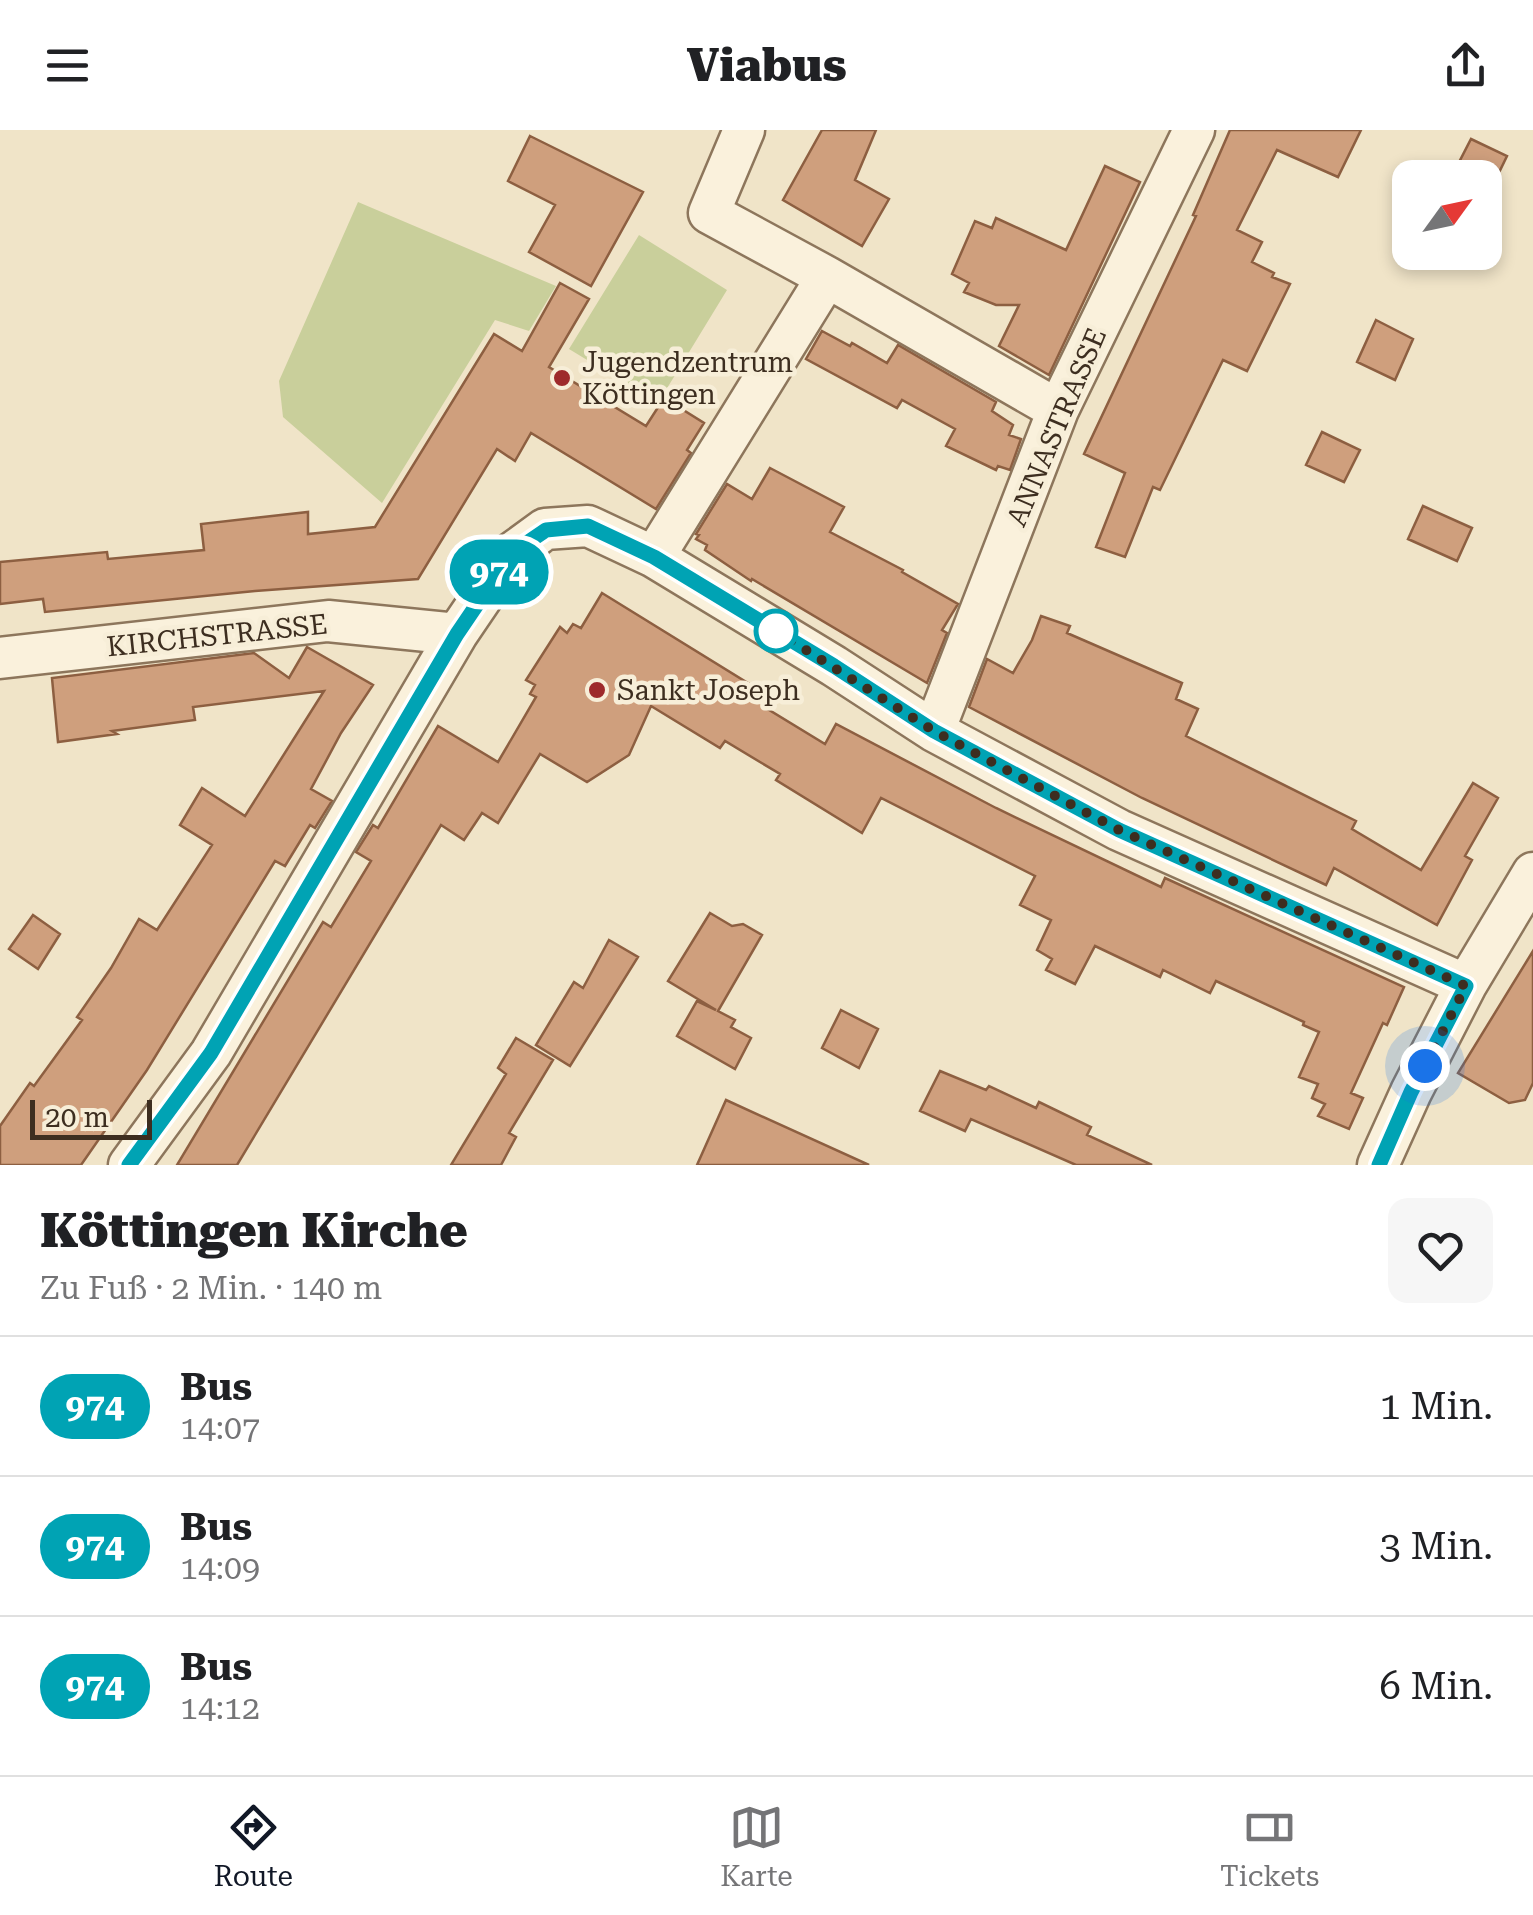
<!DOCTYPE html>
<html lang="de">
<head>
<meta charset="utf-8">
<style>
  :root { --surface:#fff; --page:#f6f6f6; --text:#202124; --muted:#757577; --line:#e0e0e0; --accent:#111827 }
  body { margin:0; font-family:"Roboto Serif",serif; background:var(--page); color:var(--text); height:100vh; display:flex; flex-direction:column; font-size:38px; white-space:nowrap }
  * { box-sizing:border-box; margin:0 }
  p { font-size:32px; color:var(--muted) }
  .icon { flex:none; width:55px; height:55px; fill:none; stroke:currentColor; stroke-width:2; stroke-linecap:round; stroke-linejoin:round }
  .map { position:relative; height:1035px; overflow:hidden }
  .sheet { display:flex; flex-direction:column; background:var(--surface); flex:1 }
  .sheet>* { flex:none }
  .badge { padding:0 20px; border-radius:32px; font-size:35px; line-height:65px }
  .needle { width:65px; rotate:57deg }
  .fabs { position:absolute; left:1392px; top:30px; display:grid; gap:20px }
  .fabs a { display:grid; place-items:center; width:110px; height:110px; border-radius:20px; background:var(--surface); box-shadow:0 5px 15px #0003; font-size:50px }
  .scale { position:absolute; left:30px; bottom:25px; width:122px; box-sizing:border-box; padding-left:10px; border:5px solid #3d2e20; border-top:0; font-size:28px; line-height:35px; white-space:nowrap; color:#3d2e20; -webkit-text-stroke:8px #f7eed8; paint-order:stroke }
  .you { position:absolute; width:50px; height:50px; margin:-25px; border:8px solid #fff; border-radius:50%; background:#1a73e8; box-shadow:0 0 0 15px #1a73e833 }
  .map>.badge { position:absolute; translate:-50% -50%; box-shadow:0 0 0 5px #fff }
  .round { display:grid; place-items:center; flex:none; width:105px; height:105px; border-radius:20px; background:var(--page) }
  .overview { display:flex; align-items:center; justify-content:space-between; height:170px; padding:0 40px }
  h1 { font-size:48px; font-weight:800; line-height:75px }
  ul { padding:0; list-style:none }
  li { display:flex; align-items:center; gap:30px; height:140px; padding:0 40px; border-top:2px solid var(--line) }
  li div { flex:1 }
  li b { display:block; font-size:38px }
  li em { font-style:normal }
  li .badge { min-width:110px; font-weight:700; text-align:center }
  header { display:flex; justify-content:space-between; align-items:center; height:130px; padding:0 40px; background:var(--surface); font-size:45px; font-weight:800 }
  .menu { display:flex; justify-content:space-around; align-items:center; height:140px; border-top:2px solid var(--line); background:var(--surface); font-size:28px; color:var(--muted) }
  .menu a { display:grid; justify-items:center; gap:5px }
  .menu .active { color:var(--accent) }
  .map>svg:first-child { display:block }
  .green { fill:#c9cf9b }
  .building { fill:#cf9f7d; stroke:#8d5f41; stroke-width:2.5 }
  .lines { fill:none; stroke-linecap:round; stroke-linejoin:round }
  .minor-casing { stroke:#8d765c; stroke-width:45 }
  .minor { stroke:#faf1dc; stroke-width:40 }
  .line-casing { stroke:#fff; stroke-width:22 }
  .line { stroke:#00a3b4; stroke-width:15 }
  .walk { stroke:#3d2e20; stroke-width:10; stroke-dasharray:0 18 }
  .poi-dot { fill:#9e2a2b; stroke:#f7eed8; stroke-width:4 }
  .stop-dot { fill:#fff; stroke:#00a3b4; stroke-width:5 }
  .labels { text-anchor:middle; stroke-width:9; stroke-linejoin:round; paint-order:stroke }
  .poi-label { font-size:28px; fill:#3d2e20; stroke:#f7eed8; text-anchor:start }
  .street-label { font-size:28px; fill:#3d2e20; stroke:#f7eed8 }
</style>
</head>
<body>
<header><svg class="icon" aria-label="menu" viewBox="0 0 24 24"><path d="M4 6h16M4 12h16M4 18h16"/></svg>Viabus<svg class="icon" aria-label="share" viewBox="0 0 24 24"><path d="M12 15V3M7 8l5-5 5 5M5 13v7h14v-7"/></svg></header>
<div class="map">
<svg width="1533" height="1035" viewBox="0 0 1533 1035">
  <rect width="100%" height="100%" fill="#f0e4c8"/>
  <!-- green -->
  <path class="green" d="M 358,72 L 556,156 L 529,201 L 495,190 L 382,373 L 283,287 L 279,251 Z
    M 639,105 L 727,160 L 658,273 L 569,219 Z"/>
  <!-- building -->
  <path class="building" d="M 822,0 L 876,0 L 855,50 L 889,69 L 862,116 L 783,70 Z
    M 1230,0 L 1361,0 L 1338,47 L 1277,20 L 1237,100 L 1262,112 L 1252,132 L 1274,143 L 1272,147 L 1290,154 L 1247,241 L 1223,230 L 1160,360 L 1153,357 L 1125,427 L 1096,417 L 1125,343 L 1084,324 L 1196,86 L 1193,85 Z
    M 530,6 L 643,62 L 591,156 L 529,122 L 555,75 L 508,51 Z
    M 1471,9 L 1507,26 L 1490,61 L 1485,58 L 1485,48 L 1461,48 L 1453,44 Z
    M 1105,36 L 1140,52 L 1049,245 L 999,216 L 1019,175 L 996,175 L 964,162 L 969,153 L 952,144 L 975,91 L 992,98 L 996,88 L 1066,120 Z
    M 560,153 L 589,169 L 549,237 L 646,296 L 664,268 L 704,293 L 687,320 L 691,323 L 656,379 L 531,303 L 515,331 L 497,319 L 418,449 L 255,461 L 45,482 L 43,469 L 0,474 L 0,432 L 107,422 L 108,429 L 204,420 L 201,394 L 308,382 L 308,404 L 375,397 L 494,204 L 522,221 Z
    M 1376,190 L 1413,209 L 1395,250 L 1357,232 Z
    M 822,201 L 850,216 L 852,213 L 887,233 L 898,215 L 996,272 L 992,281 L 1013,295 L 1009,305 L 1021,309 L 1010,340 L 998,336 L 996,340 L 946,316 L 955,299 L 902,270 L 897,278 L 806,229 Z
    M 1322,302 L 1360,320 L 1344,352 L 1306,335 Z
    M 770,338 L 844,377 L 830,402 L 903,440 L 902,442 L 958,474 L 942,500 L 947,503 L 927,553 L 752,449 L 751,451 L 705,420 L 707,415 L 696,409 L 699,405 L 696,404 L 727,354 L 752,369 Z
    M 1423,376 L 1472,398 L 1457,431 L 1408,409 Z
    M 602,463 L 772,568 L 766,578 L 825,614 L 836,594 L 996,678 L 1161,757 L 1165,748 L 1404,857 L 1387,895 L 1383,893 L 1351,963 L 1363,968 L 1349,999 L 1318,986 L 1325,974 L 1312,968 L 1318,954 L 1299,947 L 1319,902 L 1303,895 L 1304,892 L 1216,851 L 1210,863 L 1163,840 L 1160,847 L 1095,816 L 1075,854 L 1046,840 L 1052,829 L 1037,820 L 1051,790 L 1020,775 L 1035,746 L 881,668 L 862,703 L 776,650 L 780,644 L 725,611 L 720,618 L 651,576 L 629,625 L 587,652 L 540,624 L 498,693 L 482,683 L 464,710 L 441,695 L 237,1035 L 177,1035 L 323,792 L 331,797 L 371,731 L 356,722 L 373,695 L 378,698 L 438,596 L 498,632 L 536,567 L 530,564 L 535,555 L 526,550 L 560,497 L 567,503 L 573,494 L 581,498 Z
    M 1041,486 L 1070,496 L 1067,503 L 1182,553 L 1176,569 L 1198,579 L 1186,606 L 1356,691 L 1352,699 L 1421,740 L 1473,653 L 1498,668 L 1465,726 L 1472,730 L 1437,795 L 1334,738 L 1326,755 L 1142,668 L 969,577 L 987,529 L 1013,543 L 1032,510 Z
    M 307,517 L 373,555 L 341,603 L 311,659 L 332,671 L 315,698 L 310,695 L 285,736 L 275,731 L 147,940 L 81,1035 L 0,1035 L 0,996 L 30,953 L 34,956 L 82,890 L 77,887 L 111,838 L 139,789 L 157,800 L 212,715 L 180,695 L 202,658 L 245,686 L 324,561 L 193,577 L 195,590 L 112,601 L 117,604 L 58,612 L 52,548 L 254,523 L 289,548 Z
    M 710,783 L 732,796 L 743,794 L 762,805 L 718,881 L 735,890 L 731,897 L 751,908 L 735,939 L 677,906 L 697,871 L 716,880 L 668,851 Z
    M 33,785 L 60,804 L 38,839 L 9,819 Z
    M 609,810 L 638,827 L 570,936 L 536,915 L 574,852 L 583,858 Z
    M 1533,821 L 1533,953 L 1525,970 L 1509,973 L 1458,943 Z
    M 841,880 L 878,899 L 859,938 L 822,918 Z
    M 516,908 L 553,930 L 509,1003 L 516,1007 L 501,1035 L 451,1035 L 506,944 L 498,938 Z
    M 940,941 L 986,960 L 989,956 L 1036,978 L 1039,972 L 1091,997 L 1087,1005 L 1152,1035 L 1076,1035 L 971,989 L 965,1001 L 920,981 Z
    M 726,970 L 869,1035 L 697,1035 Z"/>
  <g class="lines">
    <defs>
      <path id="minor" d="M 744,0 L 709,83 L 827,147
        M 654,427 L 827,147 L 1058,280
        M 0,528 L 328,491 L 457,504
        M 934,601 L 1058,280 L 1194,0
        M 129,1035 L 211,923 L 457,504 L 512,423 L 545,399 L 588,396 L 654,427 L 834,536 L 934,601 L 1119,700 L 1466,855
        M 1378,1035 L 1411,962 L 1466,855 L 1533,743"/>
    </defs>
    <!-- minor casing -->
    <use href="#minor" class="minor-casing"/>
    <!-- minor -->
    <use href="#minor" class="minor"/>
  </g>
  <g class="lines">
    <defs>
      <path id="line" d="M 129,1035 L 211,923 L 457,504 L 512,423 L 546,400 L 588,396 L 654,427 L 834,536 L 934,601 L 1119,700 L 1466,856 L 1411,962 L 1379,1035"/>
    </defs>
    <!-- line casing -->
    <use href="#line" class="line-casing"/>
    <!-- line -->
    <use href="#line" class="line"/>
    <!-- walk -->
    <path class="walk" d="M 776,501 L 934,601 L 1119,700 L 1466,856 L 1425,936"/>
  </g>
  <!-- markers -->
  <g class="poi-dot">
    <circle cx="562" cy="248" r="10"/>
    <circle cx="597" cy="560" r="10"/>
  </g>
  <circle class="stop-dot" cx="776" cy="501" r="20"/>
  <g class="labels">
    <!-- poi labels -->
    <g class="poi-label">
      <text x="582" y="242">Jugendzentrum<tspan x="582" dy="32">Köttingen</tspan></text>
      <text x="617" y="570">Sankt Joseph</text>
    </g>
    <!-- street labels -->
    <g class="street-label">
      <text transform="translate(1056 297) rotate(-67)" y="10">ANNASTRASSE</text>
      <text transform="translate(217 505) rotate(-6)" y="10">KIRCHSTRASSE</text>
    </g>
  </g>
</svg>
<div class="fabs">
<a><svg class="needle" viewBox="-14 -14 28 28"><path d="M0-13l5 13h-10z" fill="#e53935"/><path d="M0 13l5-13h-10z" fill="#757577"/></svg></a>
</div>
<div class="scale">20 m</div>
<div class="you" style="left:1425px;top:936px"></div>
<b class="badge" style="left:499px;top:442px;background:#00a3b4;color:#fff">974</b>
</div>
<section class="sheet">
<div class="overview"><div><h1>Köttingen Kirche</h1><p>Zu Fuß · 2 Min. · 140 m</p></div><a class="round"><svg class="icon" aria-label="heart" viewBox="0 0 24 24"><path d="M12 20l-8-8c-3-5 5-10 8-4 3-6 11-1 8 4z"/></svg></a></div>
<ul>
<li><span class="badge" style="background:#00a3b4;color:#fff">974</span><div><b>Bus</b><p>14:07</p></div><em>1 Min.</em></li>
<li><span class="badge" style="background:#00a3b4;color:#fff">974</span><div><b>Bus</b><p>14:09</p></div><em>3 Min.</em></li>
<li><span class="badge" style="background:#00a3b4;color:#fff">974</span><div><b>Bus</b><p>14:12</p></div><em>6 Min.</em></li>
</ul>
</section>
<nav class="menu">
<a class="active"><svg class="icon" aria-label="directions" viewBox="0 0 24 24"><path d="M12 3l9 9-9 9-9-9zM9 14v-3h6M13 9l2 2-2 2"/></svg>Route</a>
<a><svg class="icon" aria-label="map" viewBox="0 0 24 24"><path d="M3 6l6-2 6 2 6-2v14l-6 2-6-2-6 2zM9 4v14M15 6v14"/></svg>Karte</a>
<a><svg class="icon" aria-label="tickets" viewBox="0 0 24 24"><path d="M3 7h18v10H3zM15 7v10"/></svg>Tickets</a>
</nav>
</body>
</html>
